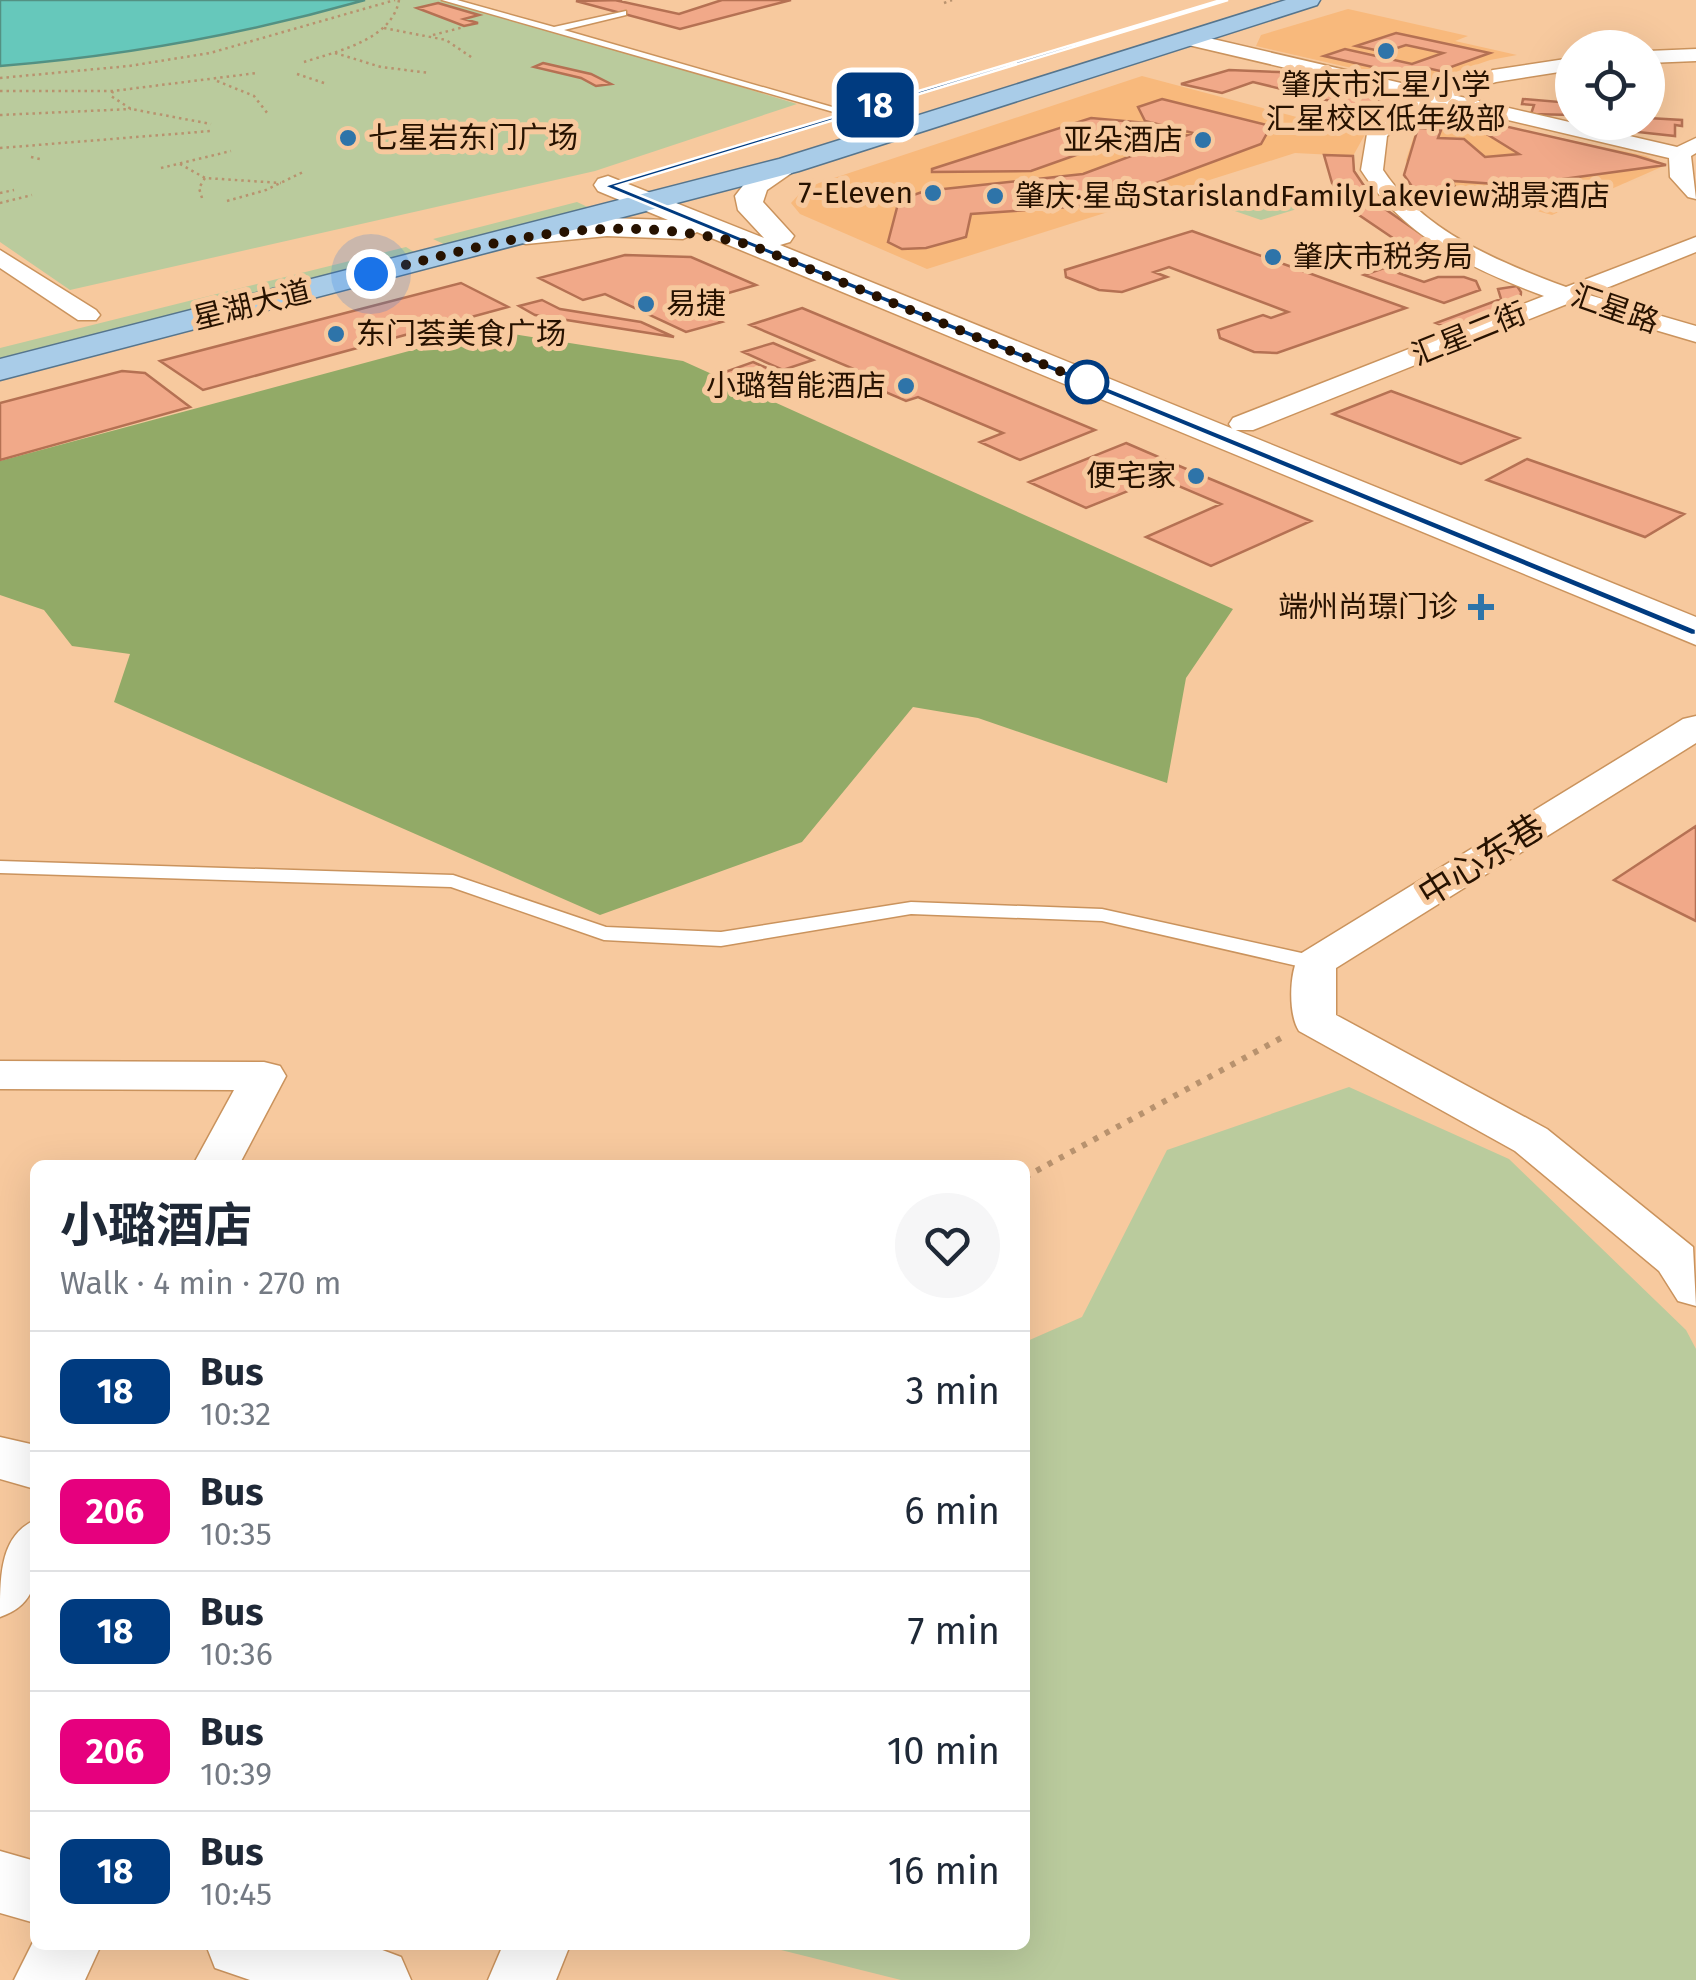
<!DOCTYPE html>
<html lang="en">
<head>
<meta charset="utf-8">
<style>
  :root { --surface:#fff; --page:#f6f6f7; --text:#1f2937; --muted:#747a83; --line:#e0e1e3 }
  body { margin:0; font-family:"Fira Sans","Noto Sans SC",sans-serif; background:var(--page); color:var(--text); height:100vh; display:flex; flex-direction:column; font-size:38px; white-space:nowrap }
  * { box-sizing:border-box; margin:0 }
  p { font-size:32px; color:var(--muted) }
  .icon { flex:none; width:55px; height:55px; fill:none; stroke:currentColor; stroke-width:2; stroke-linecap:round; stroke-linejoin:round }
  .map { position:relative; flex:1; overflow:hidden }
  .panel { position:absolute; left:30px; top:1160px; width:1000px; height:790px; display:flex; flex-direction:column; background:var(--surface); border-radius:15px; box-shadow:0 10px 40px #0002 }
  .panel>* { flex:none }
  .badge { padding:0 20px; border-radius:15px; font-size:35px; line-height:65px }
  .controls { position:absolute; left:1555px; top:30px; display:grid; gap:20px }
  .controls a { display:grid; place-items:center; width:110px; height:110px; border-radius:50%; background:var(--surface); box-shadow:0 10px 40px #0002; font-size:50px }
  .you { position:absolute; width:50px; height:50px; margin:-25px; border:8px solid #fff; border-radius:50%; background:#1a73e8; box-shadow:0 0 0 15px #1a73e833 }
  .map>.badge { position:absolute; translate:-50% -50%; box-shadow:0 0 0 5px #fff }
  .round { display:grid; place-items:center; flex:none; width:105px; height:105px; border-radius:52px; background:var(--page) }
  .summary { display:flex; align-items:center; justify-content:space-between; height:170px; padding:0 30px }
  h1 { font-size:48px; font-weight:700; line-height:75px }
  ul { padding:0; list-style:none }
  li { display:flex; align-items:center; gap:30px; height:120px; padding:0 30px; border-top:2px solid var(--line) }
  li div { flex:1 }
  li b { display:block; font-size:38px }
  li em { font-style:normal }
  li .badge { min-width:110px; font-weight:700; text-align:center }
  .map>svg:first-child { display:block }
  .built { fill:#f8b97c }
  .green { fill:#bacb9d }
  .forest { fill:#92aa67 }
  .water { fill:#66c8bb; stroke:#539183; stroke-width:2.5 }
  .building { fill:#f1a989; stroke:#b57153; stroke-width:2.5 }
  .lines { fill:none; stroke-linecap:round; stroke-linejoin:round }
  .service-casing { stroke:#ca935d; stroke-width:3 }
  .minor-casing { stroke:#ca935d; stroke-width:3 }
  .secondary-casing { stroke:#ca935d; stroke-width:3 }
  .primary-casing { stroke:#56758d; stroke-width:3 }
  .path-far1 { stroke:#b8926e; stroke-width:2.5; stroke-dasharray:2.5 4; stroke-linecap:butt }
  .path { stroke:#b8926e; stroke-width:6; stroke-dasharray:5 8; stroke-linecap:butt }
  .service { fill:#fff; fill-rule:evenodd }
  .minor { fill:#fff; fill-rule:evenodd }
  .secondary { fill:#fff; fill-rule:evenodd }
  .primary { fill:#a9cce8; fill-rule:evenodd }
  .line { fill:#003b80; stroke:#fff; stroke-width:2.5 }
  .walk { stroke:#271200; stroke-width:10; stroke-dasharray:0 18 }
  .poi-dot { fill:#2e74a9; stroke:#f7c99e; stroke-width:4 }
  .stop-dot { fill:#fff; stroke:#003b80; stroke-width:5 }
  .labels { text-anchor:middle; stroke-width:10; stroke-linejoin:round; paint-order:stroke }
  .far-poi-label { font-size:30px; fill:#271200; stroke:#f7c99e; text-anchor:start }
  .far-street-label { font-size:30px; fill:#271200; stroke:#f7c99e }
  .street-label { font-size:35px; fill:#271200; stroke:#f7c99e }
</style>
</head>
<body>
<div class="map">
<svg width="1696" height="1980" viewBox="0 0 1696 1980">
  <rect width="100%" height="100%" fill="#f7c99e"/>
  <!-- built -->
  <path class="built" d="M 1348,9 L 1468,36 L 1455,41 L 1517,55 L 1490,60 L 1421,84 L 1256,46 L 1261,35 Z
    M 1142,76 L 1312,121 L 1368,129 L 1353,156 L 1295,153 L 927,269 L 800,214 L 791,203 L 802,191 L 819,183 Z
    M 1490,123 L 1646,156 L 1666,165 L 1552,215 L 1489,198 L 1418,197 L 1406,160 L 1417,127 Z"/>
  <!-- green -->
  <path class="green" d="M 0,0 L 456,0 L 797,104 L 595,171 L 70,290 L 0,242 Z
    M 1284,190 L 1320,202 L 1261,220 L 1226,208 Z
    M 577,202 L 592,209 L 448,246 L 433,239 Z
    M 406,247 L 414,252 L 235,303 L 0,362 L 0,348 Z
    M 1349,1087 L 1509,1159 L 1686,1330 L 1696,1349 L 1696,1980 L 901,1980 L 761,1945 L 1025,1945 L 1025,1342 L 1082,1317 L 1167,1150 Z"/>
  <!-- forest -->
  <path class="forest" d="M 487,330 L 683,361 L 1233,609 L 1186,678 L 1167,783 L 978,718 L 913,707 L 802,842 L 600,915 L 114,702 L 130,654 L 72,646 L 44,610 L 0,595 L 0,461 Z"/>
  <!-- water -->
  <path class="water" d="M 0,0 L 365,0 C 245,34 125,56 0,66 Z"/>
  <!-- building -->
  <path class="building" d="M 622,0 L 619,1 L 679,14 L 722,0 L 791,0 L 680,29 L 576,1 Z
    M 438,3 L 479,15 L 464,19 L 478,23 L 464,26 L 417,8 Z
    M 1396,33 L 1490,53 L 1440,71 L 1427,68 L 1408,75 L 1324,56 L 1345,49 L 1412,64 L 1443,53 L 1406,45 L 1385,52 L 1356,46 Z
    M 543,63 L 591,74 L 611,84 L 596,86 L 581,78 L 534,67 Z
    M 1229,70 L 1279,72 L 1388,98 L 1359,108 L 1253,82 L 1222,93 L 1181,84 Z
    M 1560,98 L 1572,99 L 1572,115 L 1531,114 L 1534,105 L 1522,104 L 1523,99 L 1559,102 Z
    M 1162,99 L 1271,126 L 1261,144 L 1097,205 L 971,214 L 966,237 L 926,248 L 902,249 L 888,242 L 899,200 L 925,191 L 1083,174 L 1193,133 L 1145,121 L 1138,107 Z
    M 1091,118 L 1146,123 L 1155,127 L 1031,171 L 932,172 L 932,169 Z
    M 1648,118 L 1682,120 L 1682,126 L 1675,125 L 1675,136 L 1610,129 L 1610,122 L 1648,122 Z
    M 1491,123 L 1636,156 L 1666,165 L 1563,179 L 1539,187 L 1452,181 L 1458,193 L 1486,193 L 1493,198 L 1422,201 L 1404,175 L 1418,128 L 1441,130 L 1438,138 L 1464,139 L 1485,157 L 1519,154 L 1477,128 Z
    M 1324,155 L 1353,156 L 1354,171 L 1375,202 L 1437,245 L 1412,251 L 1356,213 L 1332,183 Z
    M 1192,231 L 1406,308 L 1277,353 L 1254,352 L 1220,338 L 1218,330 L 1263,315 L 1271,318 L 1288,312 L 1169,267 L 1154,272 L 1167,277 L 1122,292 L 1099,290 L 1066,277 L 1065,270 Z
    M 625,255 L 691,257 L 756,285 L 687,305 L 722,322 L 686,332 L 605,294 L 583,300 L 539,278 Z
    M 1384,268 L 1424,282 L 1438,277 L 1464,277 L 1476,281 L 1480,290 L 1444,303 L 1364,275 Z
    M 461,283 L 508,307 L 203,390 L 160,361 Z
    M 1517,286 L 1521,292 L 1520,305 L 1454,330 L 1436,323 L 1501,299 L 1498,289 Z
    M 542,300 L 560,309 L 641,322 L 674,337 L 535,315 L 519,306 Z
    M 802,308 L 1095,430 L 1020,460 L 980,442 L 1003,433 L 918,397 L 906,401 L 867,384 L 880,380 L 750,325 Z
    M 773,343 L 813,360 L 783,370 L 743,352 Z
    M 753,362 L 778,373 L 748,384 L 722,373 Z
    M 122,371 L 145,373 L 190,407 L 0,460 L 0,403 Z
    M 1391,391 L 1519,438 L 1461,464 L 1333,414 Z
    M 1126,443 L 1184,468 L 1311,521 L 1211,566 L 1146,537 L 1221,504 L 1160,478 L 1086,508 L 1029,482 Z
    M 1527,459 L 1684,514 L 1645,537 L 1487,480 Z
    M 1696,826 L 1696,921 L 1614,880 Z"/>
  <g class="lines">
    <defs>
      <path id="service" d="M 442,0 L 457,0 L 554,27 L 626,11 L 626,15 L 564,30 L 853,113 L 844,115 Z
        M 0,861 L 453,875 L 606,927 L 721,932 L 911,902 L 1102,909 L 1315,956 L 1326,963 L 1315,970 L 1102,921 L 911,914 L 721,946 L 604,940 L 451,887 L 0,873 Z"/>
      <path id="minor" d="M 1187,33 L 1431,90 L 1493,70 L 1572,58 L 1572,70 L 1496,82 L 1453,95 L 1677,147 L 1696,138 L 1696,153 L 1691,156 L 1696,199 L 1688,197 L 1670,177 L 1669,158 L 1436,103 L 1387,136 L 1383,170 C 1424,232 1499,262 1566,287 L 1696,237 L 1696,252 L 1589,295 L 1696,326 L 1696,342 L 1567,304 L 1253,430 L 1233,430 L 1229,424 L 1233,418 L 1544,296 C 1471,269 1404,237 1361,170 L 1367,134 L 1414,98 L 1180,43 L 1180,35 Z
        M 1696,49 L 1696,61 L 1648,63 L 1648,51 Z
        M 0,250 L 96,310 L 100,315 L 96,320 L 78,320 L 0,268 Z
        M 1696,716 L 1696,743 L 1336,968 L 1336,1015 L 1547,1129 L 1693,1247 L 1696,1306 L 1678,1301 L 1659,1271 L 1515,1151 L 1299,1031 C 1288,1014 1289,971 1300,954 L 1683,719 Z
        M 0,1061 L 264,1062 L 280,1066 L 286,1076 L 239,1165 L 193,1165 L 234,1090 L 0,1089 Z
        M 0,1437 L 35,1445 L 35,1489 L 0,1479 Z
        M 35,1520 C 35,1562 47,1601 0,1617 C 0,1575 0,1536 35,1520 Z
        M 0,1851 L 35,1861 L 35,1923 L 0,1913 Z
        M 35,1938 L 35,1945 L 101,1945 L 85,1980 L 14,1980 Z
        M 206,1945 L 369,1945 L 401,1957 L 411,1980 L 250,1980 L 215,1968 Z
        M 503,1945 L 570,1945 L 556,1980 L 488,1980 Z"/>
      <path id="secondary" d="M 789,157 L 803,165 L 767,190 L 763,202 L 794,236 L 790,242 L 780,245 L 1696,617 L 1696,645 L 697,232 L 683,239 L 607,236 L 526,244 L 515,241 L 511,235 L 515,229 L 526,226 L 607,218 L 668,220 L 598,191 L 594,185 L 598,179 L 608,176 L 764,238 L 738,210 L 735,196 L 752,174 Z"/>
      <path id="primary" d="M 1286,0 L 1320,0 L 1317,5 L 799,171 L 0,380 L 0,359 L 779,159 Z"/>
    </defs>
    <!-- service casing -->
    <use href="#service" class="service-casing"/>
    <!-- minor casing -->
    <use href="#minor" class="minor-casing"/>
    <!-- secondary casing -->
    <use href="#secondary" class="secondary-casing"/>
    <!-- primary casing -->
    <use href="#primary" class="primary-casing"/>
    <!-- path-far1 -->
    <path class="path-far1" d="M 944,3 L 952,0
      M 384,28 L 446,40 L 474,59
      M 433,35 L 464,27
      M 335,53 L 381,67 L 430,73
      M 304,62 C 338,51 392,40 399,0
      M 297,74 L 327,84
      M 0,78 L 129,66 L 210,53 L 395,0
      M 217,81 L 254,96 L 268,114
      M 0,91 L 113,91 L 257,73
      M 113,91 L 111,96 L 131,109 L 211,124
      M 0,115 L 131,109
      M 0,148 L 211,131
      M 31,157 L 40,159
      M 180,164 L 205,178 L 281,183
      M 161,168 L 231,151
      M 0,193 L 14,190
      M 202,198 L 199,188 L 205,178
      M 227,201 L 266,190 L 303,172
      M 0,203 L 32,195"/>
    <!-- path -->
    <path class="path" d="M 1025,1177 L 1283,1037"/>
    <!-- service -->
    <use href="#service" class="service"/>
    <!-- minor -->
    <use href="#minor" class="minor"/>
    <!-- secondary -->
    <use href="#secondary" class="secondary"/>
    <!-- primary -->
    <use href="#primary" class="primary"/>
  </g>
  <!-- line -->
  <path class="line" d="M 1221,0 L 1228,0 L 617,186 L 1696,629 L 1696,635 L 1691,635 L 603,186 Z"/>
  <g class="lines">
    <!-- walk -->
    <path class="walk" d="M 371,274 C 513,237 604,210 751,245 L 1094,385 L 1087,382"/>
  </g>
  <!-- markers -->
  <g class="poi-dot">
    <circle cx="1386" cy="51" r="10"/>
    <circle cx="348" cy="138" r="10"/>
    <circle cx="1203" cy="140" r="10"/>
    <circle cx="933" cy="193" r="10"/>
    <circle cx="995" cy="196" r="10"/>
    <circle cx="1273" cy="257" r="10"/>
    <circle cx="646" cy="304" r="10"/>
    <circle cx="336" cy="334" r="10"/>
    <circle cx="906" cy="386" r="10"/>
    <circle cx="1196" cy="476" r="10"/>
    <path d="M1476 592h10v10h10v10h-10v10h-10v-10h-10v-10h10z"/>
  </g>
  <circle class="stop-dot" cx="1087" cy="382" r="20"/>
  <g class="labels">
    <!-- far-poi labels -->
    <g class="far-poi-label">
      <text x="1386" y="95" text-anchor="middle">肇庆市汇星小学<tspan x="1386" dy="34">汇星校区低年级部</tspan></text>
      <text x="368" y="148">七星岩东门广场</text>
      <text x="1183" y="150" text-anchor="end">亚朵酒店</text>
      <text x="913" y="203" text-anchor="end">7-Eleven</text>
      <text x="1015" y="206">肇庆·星岛StarislandFamilyLakeview湖景酒店</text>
      <text x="1293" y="267">肇庆市税务局</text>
      <text x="666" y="314">易捷</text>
      <text x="356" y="344">东门荟美食广场</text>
      <text x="886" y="396" text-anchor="end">小璐智能酒店</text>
      <text x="1176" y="486" text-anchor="end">便宅家</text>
      <text x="1458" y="617" text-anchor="end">端州尚璟门诊</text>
    </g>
    <!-- far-street labels -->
    <g class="far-street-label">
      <text transform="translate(252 305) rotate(-14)" y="10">星湖大道</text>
      <text transform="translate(1615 309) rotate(19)" y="10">汇星路</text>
      <text transform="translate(1469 334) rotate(-22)" y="10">汇星二街</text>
    </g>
    <!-- street labels -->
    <g class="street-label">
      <text transform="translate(1481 860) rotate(-32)" y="12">中心东巷</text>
    </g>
  </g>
</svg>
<div class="controls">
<a><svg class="icon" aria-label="locate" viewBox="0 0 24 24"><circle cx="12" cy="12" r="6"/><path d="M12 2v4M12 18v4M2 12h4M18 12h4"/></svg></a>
</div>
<div class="you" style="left:371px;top:274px"></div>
<b class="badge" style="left:875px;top:105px;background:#003b80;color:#fff">18</b>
<section class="panel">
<div class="summary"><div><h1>小璐酒店</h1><p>Walk · 4 min · 270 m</p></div><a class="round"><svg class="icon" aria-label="heart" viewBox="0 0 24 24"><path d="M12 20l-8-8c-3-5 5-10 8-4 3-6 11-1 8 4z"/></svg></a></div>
<ul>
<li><span class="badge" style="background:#003b80;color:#fff">18</span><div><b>Bus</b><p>10:32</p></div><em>3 min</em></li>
<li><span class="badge" style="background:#e6007e;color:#fff">206</span><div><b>Bus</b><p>10:35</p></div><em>6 min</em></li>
<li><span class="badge" style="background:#003b80;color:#fff">18</span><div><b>Bus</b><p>10:36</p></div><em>7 min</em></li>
<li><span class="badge" style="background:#e6007e;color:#fff">206</span><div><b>Bus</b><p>10:39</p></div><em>10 min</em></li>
<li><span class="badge" style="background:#003b80;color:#fff">18</span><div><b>Bus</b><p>10:45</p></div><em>16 min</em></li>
</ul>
</section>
</div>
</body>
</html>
